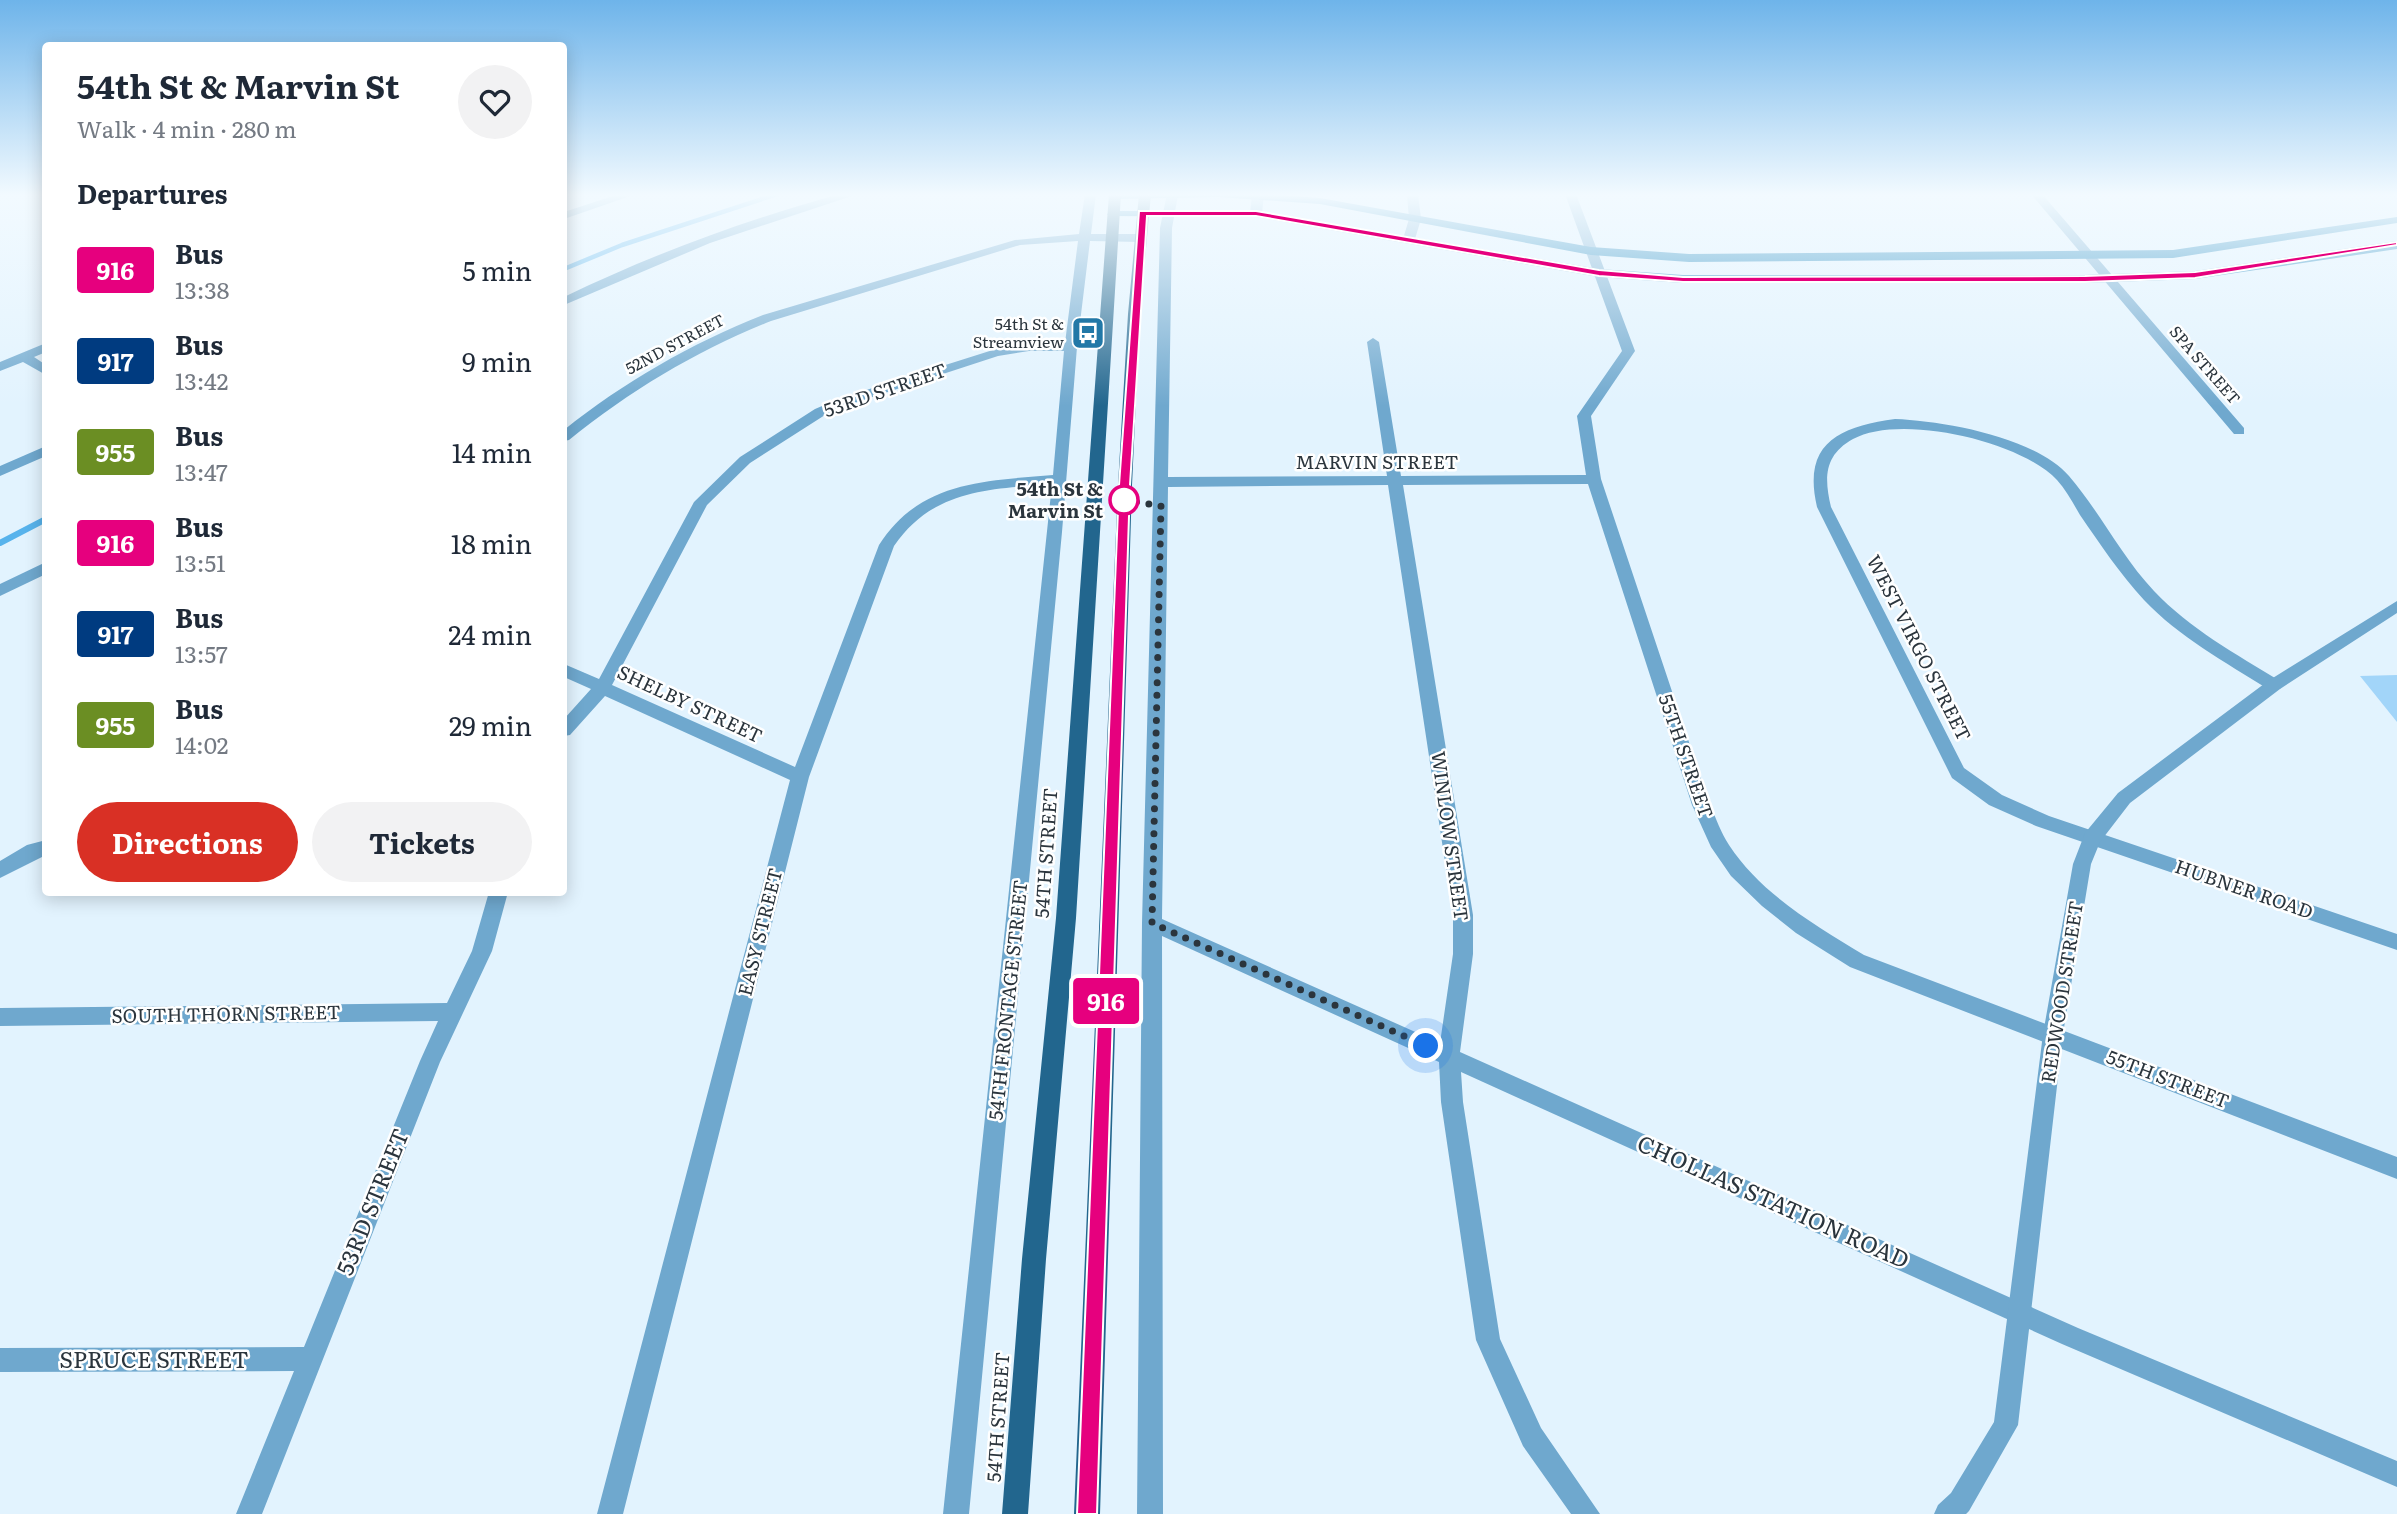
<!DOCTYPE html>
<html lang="en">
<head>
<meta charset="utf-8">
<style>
  :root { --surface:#fff; --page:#f2f2f3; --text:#1f2937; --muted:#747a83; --accent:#d93025 }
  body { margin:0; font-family:Literata,serif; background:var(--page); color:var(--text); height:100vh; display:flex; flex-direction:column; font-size:26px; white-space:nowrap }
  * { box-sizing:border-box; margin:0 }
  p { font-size:23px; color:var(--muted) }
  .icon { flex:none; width:38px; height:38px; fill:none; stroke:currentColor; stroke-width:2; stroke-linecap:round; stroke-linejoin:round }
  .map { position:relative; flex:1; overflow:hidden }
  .panel { position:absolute; left:42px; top:42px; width:525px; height:854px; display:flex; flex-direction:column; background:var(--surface); border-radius:7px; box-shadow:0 4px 18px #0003 }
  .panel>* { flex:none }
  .badge { padding:0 14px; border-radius:5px; font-size:24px; line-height:46px }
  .you { position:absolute; width:35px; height:35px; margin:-18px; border:5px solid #fff; border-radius:50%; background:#1a73e8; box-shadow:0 0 0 10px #1a73e833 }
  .map>.badge { position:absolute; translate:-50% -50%; box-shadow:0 0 0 4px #fff }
  h2 { padding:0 35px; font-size:26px; line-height:63px }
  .round { display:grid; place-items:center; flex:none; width:74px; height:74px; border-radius:37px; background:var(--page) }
  .headline { display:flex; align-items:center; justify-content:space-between; height:119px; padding:0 35px }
  h1 { font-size:33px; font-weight:700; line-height:52px }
  .button { display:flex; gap:14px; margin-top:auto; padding:14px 35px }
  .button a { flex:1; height:80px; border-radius:42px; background:var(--accent); color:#fff; font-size:28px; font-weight:700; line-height:80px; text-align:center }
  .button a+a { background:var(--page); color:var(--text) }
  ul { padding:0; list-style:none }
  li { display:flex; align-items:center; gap:21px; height:91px; padding:0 35px }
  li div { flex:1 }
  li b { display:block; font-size:26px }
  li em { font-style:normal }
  li .badge { min-width:77px; font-weight:700; text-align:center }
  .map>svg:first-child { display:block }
  .green { fill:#a2d5f9 }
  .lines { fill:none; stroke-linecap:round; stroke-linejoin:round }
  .stream-far1 { stroke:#57b3ec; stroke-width:4.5 }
  .stream { stroke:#57b3ec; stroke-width:6 }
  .minor { fill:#6fa8ce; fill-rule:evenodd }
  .tertiary { fill:#6fa8ce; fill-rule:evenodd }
  .secondary { fill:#1983bb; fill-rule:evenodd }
  .primary { fill:#22668e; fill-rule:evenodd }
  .line { fill:#e6007e; stroke:#fff; stroke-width:2 }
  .walk { stroke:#2b353d; stroke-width:7; stroke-dasharray:0 12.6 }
  .stop-dot { fill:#fff; stroke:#e6007e; stroke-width:3.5 }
  .labels { text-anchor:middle; stroke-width:5; stroke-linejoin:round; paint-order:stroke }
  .far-poi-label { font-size:16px; fill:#2b353d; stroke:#fff; text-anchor:end }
  .far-street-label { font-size:16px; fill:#2b353d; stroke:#fff }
  .street-label { font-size:19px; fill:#2b353d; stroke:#fff }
  .stop-label { font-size:19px; font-weight:bold; fill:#2b353d; stroke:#fff; text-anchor:end }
  .near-street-label { font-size:23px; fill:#2b353d; stroke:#fff }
</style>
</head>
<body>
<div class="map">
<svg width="2397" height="1514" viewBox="0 0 2397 1514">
  <rect width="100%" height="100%" fill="#e2f3fe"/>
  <!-- green -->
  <path class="green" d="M 2397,675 L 2397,722 L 2360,676 Z"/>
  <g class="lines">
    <!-- stream-far1 -->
    <path class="stream-far1" d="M 564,269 L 622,245 L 777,194"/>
    <!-- stream -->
    <path class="stream" d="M 0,543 L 46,519"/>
    <!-- minor -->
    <path class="minor" d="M 619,194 L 636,194 L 564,219 L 564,212 Z
      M 840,194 L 858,194 L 710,243 L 564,305 L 564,297 C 653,254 745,220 840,194 Z
      M 1085,194 L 1096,194 L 1091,234 L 1141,234 L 1147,238 L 1141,242 L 1090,241 L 1077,347 L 1062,532 L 969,1514 L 943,1514 L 1052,484 C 990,489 933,489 894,546 L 809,777 L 623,1514 L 597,1514 L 790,780 L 605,696 L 570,735 L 564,736 L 564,719 L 591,689 L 564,677 L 564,664 L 599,679 L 694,502 L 740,457 L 815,409 L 841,398 L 996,349 L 1029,343 L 1065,343 L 1078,241 L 1020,245 L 771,321 C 698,350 631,390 569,440 L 564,441 L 564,430 C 624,382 690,344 763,315 L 1015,240 L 1079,234 ZM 1029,351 L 1064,351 L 1053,475 C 984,481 920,481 879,545 L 795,767 L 612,685 L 707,505 L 750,463 L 825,415 L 851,404 L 998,356 Z
      M 1167,194 L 1178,195 L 1172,228 L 1168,477 L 1387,476 L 1367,342 L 1373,338 L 1379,342 L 1401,476 L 1586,475 L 1577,416 L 1622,351 L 1565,194 L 1576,194 L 1635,351 L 1591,416 L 1601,479 L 1710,805 C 1716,818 1721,833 1729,845 C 1761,894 1815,925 1864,955 L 2397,1157 L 2397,1179 L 1850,967 L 1796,933 L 1762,906 L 1731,876 L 1711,847 L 1692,805 L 1588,484 L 1403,485 L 1473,915 L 1473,954 L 1460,1052 L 2078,1328 L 2397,1461 L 2397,1487 L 2062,1344 L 1461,1072 L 1463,1102 L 1500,1339 L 1541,1428 L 1600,1514 L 1571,1514 L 1523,1446 L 1476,1340 L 1441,1102 L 1439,1062 L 1162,936 L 1163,1514 L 1137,1514 L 1142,923 L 1160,228 ZM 1388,485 L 1453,915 L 1453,954 L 1440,1043 L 1162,919 L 1168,487 Z
      M 1407,194 L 1418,194 L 1421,219 L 1415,239 L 1409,243 L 1403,239 L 1409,219 Z
      M 2031,194 L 2042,194 L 2244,428 L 2244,434 L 2234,434 Z
      M 46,343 L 46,352 L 34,357 L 46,365 L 46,375 L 23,362 L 0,371 L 0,362 Z
      M 1895,419 C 1944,421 2035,437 2069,476 C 2100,512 2121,556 2154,591 C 2190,629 2236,654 2280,681 L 2282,685 L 2280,689 L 2268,689 C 2225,662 2179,637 2144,600 C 2120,574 2100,544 2080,515 C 2073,503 2066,490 2057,480 C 2021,441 1900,413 1853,439 C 1824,455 1824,478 1831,507 L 1964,768 L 2002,795 L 2049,816 L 2397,934 L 2397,950 L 2036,826 L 1989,805 L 1952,778 L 1817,507 C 1802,443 1839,427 1895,419 Z
      M 46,446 L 46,456 L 0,476 L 0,466 Z
      M 46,562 L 46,574 L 0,596 L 0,584 Z
      M 46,840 L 46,855 L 0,878 L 0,861 L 27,845 Z
      M 489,892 L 508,892 L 492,951 L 440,1062 L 262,1514 L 236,1514 L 294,1371 L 0,1372 L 0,1348 L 304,1347 L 420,1061 L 438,1021 L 0,1026 L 0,1008 L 447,1003 L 472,951 Z"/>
    <!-- tertiary -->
    <path class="tertiary" d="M 1252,194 L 1264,194 L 1262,214 L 1256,217 L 1250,214 Z
      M 2397,601 L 2397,613 L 2280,689 L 2130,803 L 2100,842 L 2091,864 L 2063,1034 L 2018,1425 L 1969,1511 L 1966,1514 L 1934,1514 L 1938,1505 L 1951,1493 L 1994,1422 L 2043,1034 L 2073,864 L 2085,833 L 2118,793 L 2268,681 Z"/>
    <!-- secondary -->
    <path class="secondary" d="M 1111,194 L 1266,194 L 1320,198 L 1591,247 L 1689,254 L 2173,250 L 2397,217 L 2397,223 L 2173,258 L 1689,262 L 1591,255 L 1320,204 L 1218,197 L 1115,199 L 1111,198 Z
      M 1113,211 L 1256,211 L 1599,269 L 1683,275 L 2085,275 L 2195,271 L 2397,241 L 2397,249 L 2195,279 L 2085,283 L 1683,283 L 1599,277 L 1256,217 L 1109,216 L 1107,214 Z"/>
    <!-- primary -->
    <path class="primary" d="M 1109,194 L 1121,194 L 1076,918 L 1046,1259 L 1028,1514 L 1002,1514 L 1022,1259 L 1056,918 Z
      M 1139,194 L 1151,194 L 1140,314 L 1132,485 L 1100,1514 L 1074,1514 L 1118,485 L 1128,314 Z"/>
  </g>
  <!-- sky -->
  <linearGradient id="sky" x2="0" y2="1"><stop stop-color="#6eb4ea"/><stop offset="0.48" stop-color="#f2faff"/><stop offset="1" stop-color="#f2faff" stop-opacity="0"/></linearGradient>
  <rect width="2397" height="406" fill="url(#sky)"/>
  <!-- line -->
  <path class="line" d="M 1139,211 L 1256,211 L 1599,270 L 1683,277 L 2085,276 L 2195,272 L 2397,242 L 2397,245 L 2195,278 L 2085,282 L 1683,282 L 1599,276 L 1256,216 L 1147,216 L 1130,485 L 1097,1514 L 1077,1514 L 1119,485 Z"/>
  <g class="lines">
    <!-- walk -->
    <path class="walk" d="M 1124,500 L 1161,506 L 1152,923 L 1426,1046"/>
  </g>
  <!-- icons -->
  <defs>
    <symbol id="bus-square" viewBox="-11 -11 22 22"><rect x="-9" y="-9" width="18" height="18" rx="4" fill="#2278a7" stroke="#fff"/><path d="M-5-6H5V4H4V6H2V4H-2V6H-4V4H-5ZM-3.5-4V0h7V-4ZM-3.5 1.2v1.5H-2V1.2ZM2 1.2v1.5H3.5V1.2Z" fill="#fff"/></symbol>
  </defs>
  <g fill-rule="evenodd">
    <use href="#bus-square" x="1069" y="314" width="38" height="38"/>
  </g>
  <!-- markers -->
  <circle class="stop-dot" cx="1124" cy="500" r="14"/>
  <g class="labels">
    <!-- far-poi labels -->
    <g class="far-poi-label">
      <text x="1064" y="330">54th St &amp;<tspan x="1064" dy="18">Streamview</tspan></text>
    </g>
    <!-- far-street labels -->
    <g class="far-street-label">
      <text transform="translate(675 344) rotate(-28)" y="6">52ND STREET</text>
      <text transform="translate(2205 365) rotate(49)" y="6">SPA STREET</text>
    </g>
    <!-- street labels -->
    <g class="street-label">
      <text transform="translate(885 390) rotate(-19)" y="7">53RD STREET</text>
      <text x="1377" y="469">MARVIN STREET</text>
      <text transform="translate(1919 648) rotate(63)" y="7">WEST VIRGO STREET</text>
      <text transform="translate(690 704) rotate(25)" y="7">SHELBY STREET</text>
      <text transform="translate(1686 756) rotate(71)" y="7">55TH STREET</text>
      <text transform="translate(1450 836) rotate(82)" y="7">WINLOW STREET</text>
      <text transform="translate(1046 853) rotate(-86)" y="7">54TH STREET</text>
      <text transform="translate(2244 889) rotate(19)" y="7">HUBNER ROAD</text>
      <text transform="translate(760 932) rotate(-76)" y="7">EASY STREET</text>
      <text transform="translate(2062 992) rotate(-81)" y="7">REDWOOD STREET</text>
      <text transform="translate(1008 1000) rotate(-84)" y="7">54TH FRONTAGE STREET</text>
      <text transform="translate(226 1014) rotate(-1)" y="7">SOUTH THORN STREET</text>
      <text transform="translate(2168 1079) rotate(21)" y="7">55TH STREET</text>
      <text transform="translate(998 1417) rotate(-86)" y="7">54TH STREET</text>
    </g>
    <!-- stop labels -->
    <g class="stop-label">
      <text x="1103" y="496">54th St &amp;<tspan x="1103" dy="22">Marvin St</tspan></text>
    </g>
    <!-- near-street labels -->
    <g class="near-street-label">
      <text transform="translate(373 1202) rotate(-68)" y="8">53RD STREET</text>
      <text transform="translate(1773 1202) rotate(24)" y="8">CHOLLAS STATION ROAD</text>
      <text x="154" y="1368">SPRUCE STREET</text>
    </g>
  </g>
</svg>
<div class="you" style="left:1426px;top:1046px"></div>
<b class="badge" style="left:1106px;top:1001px;background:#e6007e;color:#fff">916</b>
<section class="panel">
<div class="headline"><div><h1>54th St &amp; Marvin St</h1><p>Walk · 4 min · 280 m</p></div><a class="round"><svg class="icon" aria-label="heart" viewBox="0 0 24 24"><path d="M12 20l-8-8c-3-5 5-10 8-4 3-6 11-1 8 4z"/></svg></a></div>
<h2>Departures</h2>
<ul>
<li><span class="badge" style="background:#e6007e;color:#fff">916</span><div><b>Bus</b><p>13:38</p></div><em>5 min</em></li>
<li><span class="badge" style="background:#003b80;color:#fff">917</span><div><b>Bus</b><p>13:42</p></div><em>9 min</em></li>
<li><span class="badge" style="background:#6b8e23;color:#fff">955</span><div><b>Bus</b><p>13:47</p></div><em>14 min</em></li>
<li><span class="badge" style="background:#e6007e;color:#fff">916</span><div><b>Bus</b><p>13:51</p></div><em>18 min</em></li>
<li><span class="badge" style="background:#003b80;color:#fff">917</span><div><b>Bus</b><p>13:57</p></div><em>24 min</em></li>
<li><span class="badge" style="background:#6b8e23;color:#fff">955</span><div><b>Bus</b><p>14:02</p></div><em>29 min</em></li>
</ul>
<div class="button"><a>Directions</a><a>Tickets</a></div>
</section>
</div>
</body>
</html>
